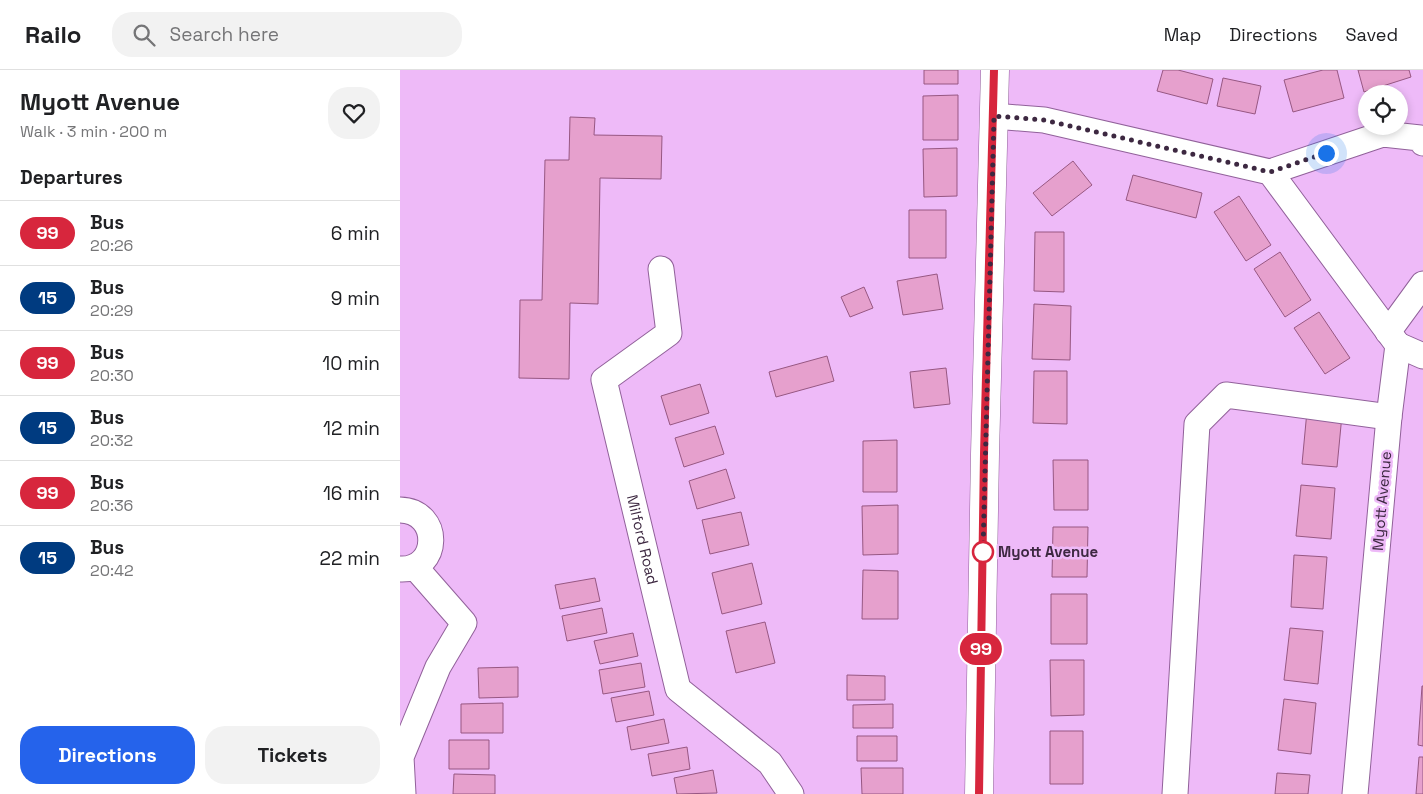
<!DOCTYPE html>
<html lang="en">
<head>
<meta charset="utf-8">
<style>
  :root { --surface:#fff; --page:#f2f2f2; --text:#202124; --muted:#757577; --line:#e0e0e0; --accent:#2563eb }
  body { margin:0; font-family:"Space Grotesk",sans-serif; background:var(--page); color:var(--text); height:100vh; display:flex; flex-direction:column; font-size:19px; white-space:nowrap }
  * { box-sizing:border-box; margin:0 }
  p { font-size:16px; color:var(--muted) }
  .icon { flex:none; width:28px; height:28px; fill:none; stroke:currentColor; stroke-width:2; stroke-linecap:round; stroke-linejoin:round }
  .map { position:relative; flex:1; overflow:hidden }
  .drawer { display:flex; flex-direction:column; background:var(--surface); width:400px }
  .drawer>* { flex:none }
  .badge { padding:0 10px; border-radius:16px; font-size:18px; line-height:32px }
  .fabs { position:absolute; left:958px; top:15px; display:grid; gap:10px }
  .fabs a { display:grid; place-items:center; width:50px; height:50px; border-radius:50%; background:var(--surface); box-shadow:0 2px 8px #0003; font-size:25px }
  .you { position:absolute; width:25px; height:25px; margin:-12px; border:4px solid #fff; border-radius:50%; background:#1a73e8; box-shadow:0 0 0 8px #1a73e833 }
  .map>.badge { position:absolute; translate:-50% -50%; box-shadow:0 0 0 2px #fff }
  h2 { padding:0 20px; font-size:19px; line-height:45px }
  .round { display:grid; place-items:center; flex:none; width:52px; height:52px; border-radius:20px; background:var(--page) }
  .summary { display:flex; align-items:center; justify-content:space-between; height:85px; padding:0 20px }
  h1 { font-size:24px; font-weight:600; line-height:38px }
  .cta { display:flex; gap:10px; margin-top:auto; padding:10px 20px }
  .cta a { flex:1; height:58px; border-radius:20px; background:var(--accent); color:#fff; font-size:20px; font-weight:600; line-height:58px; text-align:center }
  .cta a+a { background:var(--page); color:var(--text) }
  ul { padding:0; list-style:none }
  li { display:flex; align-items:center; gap:15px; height:65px; padding:0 20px; border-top:1px solid var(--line) }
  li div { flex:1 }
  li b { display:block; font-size:19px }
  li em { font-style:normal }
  li .badge { min-width:55px; font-weight:700; text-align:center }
  header { display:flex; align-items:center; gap:30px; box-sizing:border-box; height:70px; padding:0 25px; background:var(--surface); border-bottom:1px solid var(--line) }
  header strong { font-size:24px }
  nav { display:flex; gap:28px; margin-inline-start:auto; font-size:18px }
  .search { width:350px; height:45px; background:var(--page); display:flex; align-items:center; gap:12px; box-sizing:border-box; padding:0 18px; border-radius:20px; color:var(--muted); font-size:19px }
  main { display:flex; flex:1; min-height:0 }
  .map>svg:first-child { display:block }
  .building { fill:#e6a0cd; stroke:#975782 }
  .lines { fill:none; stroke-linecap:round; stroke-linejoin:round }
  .minor-casing { stroke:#91619a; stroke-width:27 }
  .major-casing { stroke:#91619a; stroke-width:29 }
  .minor { stroke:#fff; stroke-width:25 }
  .major { stroke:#fff; stroke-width:28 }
  .line-casing { stroke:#fff; stroke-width:11 }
  .line { stroke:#d7263d; stroke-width:8 }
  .walk { stroke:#3d2841; stroke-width:5; stroke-dasharray:0 9 }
  .stop-dot { fill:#fff; stroke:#d7263d; stroke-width:2.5 }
  .labels { text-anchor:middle; stroke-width:5; stroke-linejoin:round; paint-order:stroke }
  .street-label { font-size:15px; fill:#3d2841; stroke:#eebaf8 }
  .stop-label { font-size:15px; font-weight:bold; fill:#3d2841; stroke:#eebaf8; text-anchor:start }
</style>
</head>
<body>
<header>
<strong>Railo</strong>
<div class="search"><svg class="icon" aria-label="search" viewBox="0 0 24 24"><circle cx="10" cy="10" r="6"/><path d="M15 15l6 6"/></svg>Search here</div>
<nav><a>Map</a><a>Directions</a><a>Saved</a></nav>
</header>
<main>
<section class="drawer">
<div class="summary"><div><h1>Myott Avenue</h1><p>Walk · 3 min · 200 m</p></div><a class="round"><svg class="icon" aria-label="heart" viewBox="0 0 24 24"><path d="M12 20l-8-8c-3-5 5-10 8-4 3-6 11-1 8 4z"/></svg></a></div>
<h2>Departures</h2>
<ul>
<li><span class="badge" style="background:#d7263d;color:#fff">99</span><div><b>Bus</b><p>20:26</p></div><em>6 min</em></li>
<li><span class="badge" style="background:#003b80;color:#fff">15</span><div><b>Bus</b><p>20:29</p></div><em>9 min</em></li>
<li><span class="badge" style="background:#d7263d;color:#fff">99</span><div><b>Bus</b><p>20:30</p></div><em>10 min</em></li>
<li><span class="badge" style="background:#003b80;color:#fff">15</span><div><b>Bus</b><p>20:32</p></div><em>12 min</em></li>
<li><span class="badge" style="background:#d7263d;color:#fff">99</span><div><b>Bus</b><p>20:36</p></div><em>16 min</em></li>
<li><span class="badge" style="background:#003b80;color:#fff">15</span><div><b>Bus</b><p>20:42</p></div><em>22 min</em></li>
</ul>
<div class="cta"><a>Directions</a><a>Tickets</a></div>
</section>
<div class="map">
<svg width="1023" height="724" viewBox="0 0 1023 724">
  <rect width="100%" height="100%" fill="#eebaf8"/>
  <!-- building -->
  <path class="building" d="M 524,0 L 558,0 L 558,14 L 524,14 Z
    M 763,0 L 778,0 L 813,9 L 807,34 L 757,21 Z
    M 923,0 L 937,0 L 944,28 L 893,42 L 884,10 Z
    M 958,0 L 1009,0 L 1011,7 L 964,22 Z
    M 823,8 L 861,16 L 855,44 L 817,36 Z
    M 558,25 L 558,70 L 523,70 L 523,26 Z
    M 170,47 L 195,48 L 194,65 L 262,66 L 261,109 L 200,108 L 198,234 L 170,233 L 169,309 L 119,308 L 120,230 L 142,230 L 145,90 L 169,90 Z
    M 557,78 L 557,126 L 524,127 L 523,79 Z
    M 673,91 L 692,115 L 652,146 L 633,123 Z
    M 733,105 L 802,123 L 796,148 L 726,130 Z
    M 839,126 L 871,175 L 846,191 L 814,142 Z
    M 509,140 L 546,140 L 546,188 L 509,188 Z
    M 635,162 L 664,162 L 664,222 L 634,221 Z
    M 880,182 L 911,230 L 885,247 L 854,199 Z
    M 537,204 L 543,239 L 503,245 L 497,211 Z
    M 464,217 L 473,238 L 450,247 L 441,227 Z
    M 634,234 L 671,236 L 670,290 L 632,289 Z
    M 919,242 L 950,288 L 925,304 L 894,258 Z
    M 427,286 L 434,311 L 376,327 L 369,302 Z
    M 546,298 L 550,334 L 514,338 L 510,302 Z
    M 634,301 L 667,301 L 667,354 L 633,353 Z
    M 300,314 L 309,343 L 270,355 L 261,326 Z
    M 907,341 L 942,345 L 937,397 L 902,394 Z
    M 315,356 L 324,384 L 284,397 L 275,368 Z
    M 497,370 L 497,422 L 463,422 L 463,371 Z
    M 653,390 L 688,390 L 688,440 L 654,440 Z
    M 326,399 L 335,428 L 297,439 L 289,411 Z
    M 901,415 L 935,418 L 931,469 L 896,466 Z
    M 498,435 L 498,484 L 463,485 L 462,436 Z
    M 341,442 L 349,475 L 310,484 L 302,450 Z
    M 653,457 L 688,457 L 687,507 L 652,507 Z
    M 894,485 L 927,487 L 923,539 L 891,537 Z
    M 352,493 L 362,534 L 322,544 L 312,503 Z
    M 463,500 L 498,501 L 498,549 L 462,549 Z
    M 195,508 L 200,531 L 160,539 L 155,515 Z
    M 651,524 L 687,524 L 687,574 L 651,574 Z
    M 202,538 L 207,563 L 167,571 L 162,546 Z
    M 365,552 L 375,593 L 336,603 L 326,561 Z
    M 890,558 L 923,561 L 918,614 L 884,610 Z
    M 233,563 L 238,586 L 200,594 L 194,571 Z
    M 650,590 L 684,590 L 684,645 L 651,646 Z
    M 241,593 L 245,617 L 203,624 L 199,600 Z
    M 118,597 L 118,627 L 79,628 L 78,598 Z
    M 447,605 L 485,606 L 485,630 L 447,630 Z
    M 1022,616 L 1023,616 L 1023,676 L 1018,675 Z
    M 249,621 L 254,645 L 216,652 L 211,628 Z
    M 884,629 L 916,633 L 911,684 L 878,680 Z
    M 103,633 L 103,663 L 61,663 L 61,634 Z
    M 493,634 L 493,658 L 453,658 L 453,635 Z
    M 264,649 L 269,673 L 231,680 L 227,657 Z
    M 650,661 L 683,661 L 683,714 L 650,714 Z
    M 457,666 L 497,666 L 497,691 L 457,691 Z
    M 49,670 L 89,670 L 89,699 L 49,699 Z
    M 287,677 L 290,699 L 252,706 L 248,684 Z
    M 1019,687 L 1023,687 L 1023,724 L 1016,724 Z
    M 461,698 L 503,698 L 503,724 L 462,724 Z
    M 313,700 L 317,723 L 277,724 L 274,708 Z
    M 877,703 L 910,705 L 908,724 L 875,724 Z
    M 54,704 L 95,705 L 95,724 L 53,724 Z"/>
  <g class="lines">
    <defs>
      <g id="minor">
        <path d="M 594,46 L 644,50 L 870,102 L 998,275 L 989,347 L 955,724"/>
        <path d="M 870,102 L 983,64 L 1020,68 L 1023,73"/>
        <path id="s1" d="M 261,199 L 269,263 L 204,310 L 278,619 L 370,693 L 391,724"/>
        <path d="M 988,262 L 1023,214"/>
        <path d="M 998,275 L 1023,286"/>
        <path d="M 0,440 C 42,441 40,501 0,499"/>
        <path d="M 3,724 L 1,687 L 38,597 L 64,553 L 15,497"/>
        <path d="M 775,724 L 797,354 L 826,325 L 989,347"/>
      </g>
      <path id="major" d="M 579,724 L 585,384 L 595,0"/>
    </defs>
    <!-- minor casing -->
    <use href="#minor" class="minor-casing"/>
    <!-- major casing -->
    <use href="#major" class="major-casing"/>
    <!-- minor -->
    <use href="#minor" class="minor"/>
    <!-- major -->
    <use href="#major" class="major"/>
  </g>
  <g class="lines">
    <defs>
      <path id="line" d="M 579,724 L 584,384 L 594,0"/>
    </defs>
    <!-- line casing -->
    <use href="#line" class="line-casing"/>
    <!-- line -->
    <use href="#line" class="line"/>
    <!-- walk -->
    <path class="walk" d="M 583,482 L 594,46 L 644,50 L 870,102 L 926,83"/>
  </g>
  <!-- markers -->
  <circle class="stop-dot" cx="583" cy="482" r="10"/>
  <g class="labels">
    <!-- street labels -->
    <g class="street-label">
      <text transform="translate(982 431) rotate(-85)" y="5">Myott Avenue</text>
      <text dy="5" stroke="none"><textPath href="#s1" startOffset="309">Milford Road</textPath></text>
    </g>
    <!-- stop labels -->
    <g class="stop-label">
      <text x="598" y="487">Myott Avenue</text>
    </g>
  </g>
</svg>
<div class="fabs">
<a><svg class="icon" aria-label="locate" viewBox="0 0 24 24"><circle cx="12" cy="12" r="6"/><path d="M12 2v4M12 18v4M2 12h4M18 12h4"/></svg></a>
</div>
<div class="you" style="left:926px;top:83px"></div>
<b class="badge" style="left:581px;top:579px;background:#d7263d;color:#fff">99</b>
</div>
</main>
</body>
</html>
